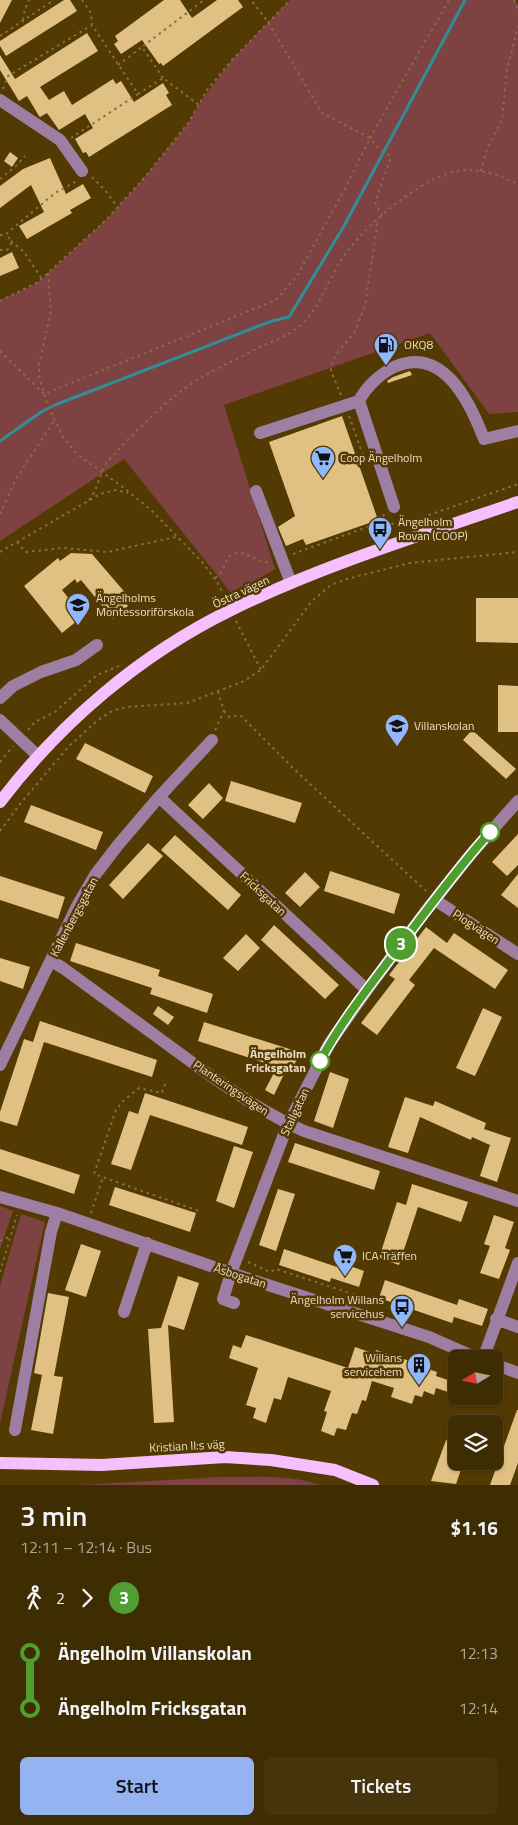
<!DOCTYPE html>
<html lang="en">
<head>
<meta charset="utf-8">
<style>
  :root { --surface:#3e2c02; --page:#45340c; --text:#f1f3f6; --muted:#ada799; --line:#574824; --accent:#95b2f1 }
  body { margin:0; font-family:"Titillium Web",sans-serif; background:var(--page); color:var(--text); height:100vh; display:flex; flex-direction:column; font-size:19px; white-space:nowrap }
  * { box-sizing:border-box; margin:0 }
  p { font-size:16px; color:var(--muted) }
  .icon { flex:none; width:28px; height:28px; fill:none; stroke:currentColor; stroke-width:2; stroke-linecap:round; stroke-linejoin:round }
  .map { position:relative; height:1485px; overflow:hidden }
  .drawer { display:flex; flex-direction:column; background:var(--surface); flex:1 }
  .drawer>* { flex:none }
  .badge { padding:0 10px; border-radius:16px; font-size:18px; line-height:32px }
  .needle { width:32px; rotate:260deg }
  .fabs { position:absolute; left:448px; top:1350px; display:grid; gap:10px }
  .fabs a { display:grid; place-items:center; width:55px; height:55px; border-radius:8px; background:var(--surface); box-shadow:0 1px 4px #0004,0 0 0 1px var(--line); font-size:25px }
  .map>.badge { position:absolute; translate:-50% -50%; box-shadow:0 0 0 2px #fff }
  .legs { display:flex; align-items:center; gap:8px; height:55px; padding:0 20px; font-size:16px }
  .legs p { margin-inline-start:auto }
  .headline { display:flex; align-items:center; justify-content:space-between; height:85px; padding:0 20px }
  h1 { font-size:28px; font-weight:600; line-height:38px }
  .cta { display:flex; gap:10px; margin-top:auto; padding:10px 20px }
  .cta a { flex:1; height:58px; border-radius:8px; background:var(--accent); color:#111; font-size:20px; font-weight:600; line-height:58px; text-align:center }
  .cta a+a { background:var(--page); color:var(--text) }
  ul { padding:0 20px; list-style:none }
  li { display:flex; align-items:center; gap:18px; height:55px; font-size:19px }
  li i { display:grid; place-items:center; width:8px; height:100%; margin:0 6px; background:currentColor }
  li i::after { content:''; width:12px; height:12px; margin:-6px; border:4px solid; border-radius:50%; background:var(--surface) }
  li p { margin-inline-start:auto }
  li:first-child i { background:linear-gradient(#0000 50%,currentColor 0) }
  li:last-child i { background:linear-gradient(currentColor 50%,#0000 0) }
  .map>svg:first-child { display:block }
  .green { fill:#7d4241 }
  .lines { fill:none; stroke-linecap:round; stroke-linejoin:round }
  .stream { stroke:#308f96; stroke-width:3 }
  .building { fill:#e1c083 }
  .path { stroke:#847042; stroke-width:2; stroke-dasharray:2.5 4; stroke-linecap:butt }
  .minor { stroke:#9e7ea3; stroke-width:12 }
  .major { stroke:#f5c0fd; stroke-width:12 }
  .line-1-casing { stroke:#fff; stroke-width:11 }
  .line-1 { stroke:#509e2f; stroke-width:8 }
  .stop-1-dot { fill:#fff; stroke:#509e2f; stroke-width:2.5 }
  .labels { text-anchor:middle; stroke-width:5; stroke-linejoin:round; paint-order:stroke }
  .poi-label { font-size:12px; fill:#ebddc4; stroke:#523a02; text-anchor:start }
  .street-label { font-size:12px; fill:#ebddc4; stroke:#523a02 }
  .stop-label { font-size:12px; font-weight:bold; fill:#ebddc4; stroke:#523a02; text-anchor:end }
</style>
</head>
<body>
<div class="map">
<svg width="518" height="1485" viewBox="0 0 518 1485">
  <rect width="100%" height="100%" fill="#523a02"/>
  <!-- green -->
  <path class="green" d="M 290,0 L 513,0 L 518,4 L 518,412 L 489,414 L 430,333 L 224,405 L 275,569 L 232,594 L 124,459 L 0,541 L 0,300 L 32,286 L 42,279 L 106,220 L 145,177 L 189,122 L 203,98 L 232,60 Z
    M 0,1206 L 13,1211 L 0,1249 Z
    M 21,1214 L 45,1222 L 0,1423 L 0,1286 Z
    M 220,1477 C 254,1477 289,1474 321,1485 L 78,1485 Z"/>
  <g class="lines">
    <!-- stream -->
    <path class="stream" d="M 0,441 L 41,412 L 55,405 L 272,321 L 289,317 L 344,226 L 465,0"/>
  </g>
  <!-- building -->
  <path class="building" d="M 0,0 L 12,0 L 0,23 Z
    M 64,0 L 70,0 L 77,11 L 6,56 L 0,46 L 0,41 Z
    M 164,0 L 180,0 L 192,18 L 217,0 L 238,0 L 243,7 L 163,66 L 161,63 L 159,64 L 142,40 L 121,54 L 114,44 L 118,41 L 115,36 Z
    M 87,33 L 98,51 L 40,87 L 49,100 L 64,91 L 72,105 L 113,79 L 116,84 L 121,81 L 134,102 L 163,83 L 169,93 L 166,95 L 172,105 L 89,157 L 86,152 L 83,153 L 75,139 L 93,128 L 85,114 L 59,130 L 47,113 L 40,117 L 39,116 L 27,96 L 19,101 L 0,70 L 0,55 L 15,79 Z
    M 10,152 L 18,158 L 12,167 L 4,161 Z
    M 50,158 L 66,194 L 83,184 L 91,198 L 70,210 L 72,213 L 27,239 L 19,226 L 44,212 L 31,185 L 0,208 L 0,186 L 23,169 Z
    M 12,252 L 19,268 L 0,276 L 0,258 Z
    M 410,371 L 412,375 L 388,383 L 387,381 L 393,377 Z
    M 342,416 L 378,520 L 306,545 L 303,539 L 286,546 L 278,527 L 295,516 L 269,442 Z
    M 71,553 L 92,554 L 128,596 L 123,600 L 128,606 L 113,619 L 81,580 L 77,583 L 75,579 L 62,590 L 83,616 L 62,633 L 24,586 L 58,558 L 60,561 Z
    M 476,598 L 518,598 L 518,643 L 476,642 Z
    M 498,685 L 518,686 L 518,732 L 498,732 Z
    M 472,730 L 516,769 L 506,779 L 463,740 Z
    M 85,743 L 153,776 L 145,793 L 76,759 Z
    M 231,781 L 302,803 L 295,823 L 225,801 Z
    M 209,783 L 223,798 L 203,819 L 188,805 Z
    M 31,805 L 103,832 L 96,850 L 24,822 Z
    M 518,834 L 518,865 L 507,876 L 492,862 Z
    M 175,835 L 241,895 L 228,910 L 161,850 Z
    M 148,843 L 163,856 L 123,899 L 109,885 Z
    M 330,871 L 400,894 L 394,914 L 324,891 Z
    M 305,872 L 320,887 L 300,907 L 285,893 Z
    M 518,874 L 518,908 L 501,895 Z
    M 0,876 L 65,897 L 58,919 L 0,900 Z
    M 274,925 L 339,985 L 325,999 L 261,940 Z
    M 426,927 L 447,943 L 454,933 L 508,970 L 495,989 L 434,948 L 409,980 L 415,985 L 377,1035 L 361,1023 L 395,979 L 389,975 Z
    M 246,934 L 260,948 L 238,971 L 223,958 Z
    M 76,943 L 160,970 L 158,976 L 213,994 L 207,1013 L 150,994 L 152,988 L 70,961 Z
    M 0,958 L 30,967 L 23,989 L 0,981 Z
    M 158,1006 L 174,1017 L 168,1025 L 153,1014 Z
    M 483,1008 L 502,1017 L 475,1076 L 456,1068 Z
    M 40,1021 L 157,1060 L 152,1077 L 44,1042 L 17,1126 L 0,1121 L 0,1112 L 24,1039 L 33,1042 Z
    M 204,1022 L 299,1052 L 292,1072 L 286,1070 L 274,1095 L 265,1090 L 277,1067 L 198,1041 Z
    M 330,1072 L 349,1079 L 333,1128 L 314,1121 Z
    M 145,1093 L 248,1127 L 242,1145 L 150,1115 L 131,1170 L 111,1164 L 129,1111 L 138,1114 Z
    M 405,1097 L 433,1106 L 435,1101 L 486,1123 L 484,1129 L 511,1138 L 497,1182 L 480,1176 L 490,1145 L 472,1137 L 471,1140 L 420,1117 L 408,1153 L 388,1147 Z
    M 295,1143 L 380,1171 L 374,1190 L 288,1162 Z
    M 234,1146 L 253,1152 L 234,1208 L 216,1201 Z
    M 0,1149 L 80,1175 L 74,1194 L 0,1169 Z
    M 412,1184 L 468,1202 L 461,1222 L 418,1207 L 399,1265 L 379,1258 L 397,1202 L 406,1205 Z
    M 115,1187 L 196,1213 L 190,1232 L 109,1205 Z
    M 278,1189 L 295,1194 L 276,1251 L 259,1245 Z
    M 494,1215 L 514,1222 L 505,1248 L 510,1250 L 499,1279 L 480,1273 L 490,1246 L 484,1244 Z
    M 81,1244 L 101,1251 L 86,1297 L 65,1290 Z
    M 284,1249 L 337,1267 L 339,1262 L 364,1271 L 359,1287 L 331,1278 L 330,1282 L 279,1265 Z
    M 178,1276 L 199,1283 L 184,1330 L 168,1325 L 174,1422 L 154,1423 L 148,1329 L 161,1328 Z
    M 385,1280 L 457,1305 L 459,1299 L 488,1309 L 482,1326 L 454,1317 L 452,1323 L 379,1298 Z
    M 48,1293 L 69,1297 L 54,1376 L 63,1377 L 53,1434 L 31,1430 L 42,1375 L 34,1373 Z
    M 246,1335 L 348,1368 L 355,1347 L 375,1354 L 376,1350 L 431,1368 L 431,1370 L 437,1372 L 436,1376 L 451,1381 L 448,1392 L 436,1388 L 434,1395 L 424,1391 L 422,1397 L 415,1395 L 412,1404 L 391,1397 L 394,1388 L 372,1381 L 366,1401 L 362,1400 L 357,1414 L 352,1413 L 346,1430 L 337,1428 L 334,1436 L 321,1431 L 327,1412 L 324,1411 L 331,1391 L 288,1377 L 281,1400 L 274,1398 L 266,1423 L 253,1418 L 256,1408 L 246,1405 L 258,1368 L 229,1358 L 233,1345 L 241,1348 Z
    M 517,1410 L 518,1410 L 518,1463 L 510,1485 L 490,1485 Z
    M 446,1440 L 456,1446 L 456,1461 L 464,1461 L 456,1484 L 431,1481 Z"/>
  <g class="lines">
    <!-- path -->
    <path class="path" d="M 82,0 L 91,13 L 92,25
      M 514,0 L 518,11
      M 23,20 L 25,9 L 29,0
      M 0,36 L 54,0
      M 118,65 L 142,47
      M 163,78 L 142,47 L 204,0
      M 3,89 L 8,76 L 92,25 L 138,94 L 71,138
      M 138,94 L 163,78 L 199,105
      M 481,171 L 487,149 L 502,120 L 507,70 L 518,26
      M 92,177 L 105,190 L 118,208
      M 0,179 L 16,166 L 25,156
      M 382,216 L 375,202 L 390,160 L 388,154 L 379,149 L 370,138 L 449,0
      M 0,235 L 5,235 L 55,193 L 77,181
      M 11,241 L 24,252 L 42,279
      M 0,250 L 7,250 C 13,244 12,238 5,235
      M 48,273 L 51,311 L 39,364 L 39,375 L 47,404 L 63,437 L 78,455 L 124,488 L 151,510 L 202,562 L 217,582 L 225,597
      M 0,301 L 38,282 L 106,220 L 145,177 L 189,122 L 207,90 L 232,60 L 290,0
      M 0,351 L 44,394 L 276,300 L 297,276 L 346,187 L 370,138 L 322,113 L 268,22 L 251,0
      M 341,395 L 331,371 L 331,365 L 336,355 L 354,333 L 365,306 L 378,220
      M 349,416 L 365,461
      M 89,500 C 99,488 99,472 109,460 C 136,431 165,400 199,379 C 219,367 241,357 262,346 C 274,341 286,336 296,329 C 319,312 326,283 341,260 C 362,228 427,170 467,170 C 485,170 502,176 518,184
      M 0,514 L 17,477 L 54,421
      M 384,514 L 381,522 L 384,531
      M 17,542 L 26,552 L 63,548 L 107,552 L 176,537
      M 0,552 L 100,494 L 116,490 L 128,493
      M 293,554 L 381,522 L 400,525 L 518,484
      M 215,578 C 227,570 223,561 231,555 C 244,547 256,564 270,562
      M 236,621 L 261,670
      M 224,711 L 229,717 L 240,715 L 296,771 L 426,891
      M 28,730 L 35,722 L 55,712 L 97,675 L 119,666
      M 215,730 L 224,711 L 218,692
      M 0,762 L 13,746
      M 0,831 L 20,804 L 70,745 L 98,720 L 112,711 L 126,707 L 187,703 L 242,682 L 261,670 L 311,602 L 331,585 L 347,579 L 410,563 L 518,552
      M 165,1084 L 162,1093 L 139,1088 L 123,1101 L 116,1110 L 94,1174 L 199,1211
      M 91,1213 L 103,1177
      M 0,1241 L 12,1236
      M 248,1262 L 270,1272 L 276,1269 L 359,1296 L 361,1303
      M 0,1272 L 17,1215"/>
    <!-- minor -->
    <path class="minor" d="M 0,100 L 60,140 L 82,171
      M 260,433 L 359,401
      M 256,491 L 291,583
      M 394,507 L 359,401 C 366,387 380,374 394,367 C 443,345 470,402 484,439 L 518,431
      M 0,698 L 13,686 L 41,672 L 76,660 L 97,645
      M 0,720 L 37,755
      M 159,797 L 367,990
      M 435,900 L 518,954
      M 51,961 L 63,968 C 99,994 135,1021 171,1047 C 213,1078 256,1109 304,1131 L 518,1201
      M 0,1065 L 77,906 L 95,875 L 118,845 L 159,797 L 212,740
      M 0,1197 L 57,1213 L 231,1273 L 429,1337 L 479,1359
      M 234,1303 L 223,1299 L 231,1273 L 288,1124 L 329,1044 L 367,990 L 425,912 L 471,854 L 518,801
      M 124,1312 L 147,1243
      M 496,1319 L 518,1327
      M 483,1359 L 518,1263
      M 494,1364 L 518,1373
      M 15,1430 L 51,1232 L 57,1213"/>
    <!-- major -->
    <path class="major" d="M 0,802 C 61,722 141,654 231,610 C 323,565 422,535 518,502
      M 0,1463 L 102,1465 L 225,1457 L 271,1460 L 335,1470 L 373,1485"/>
  </g>
  <g class="lines">
    <defs>
      <path id="line-1" d="M 320,1061 C 341,1022 369,987 396,951 C 426,911 456,870 490,832"/>
    </defs>
    <!-- line-1 casing -->
    <use href="#line-1" class="line-1-casing"/>
    <!-- line-1 -->
    <use href="#line-1" class="line-1"/>
  </g>
  <!-- icons -->
  <defs>
    <symbol id="fuel-pin" viewBox="-11 -11 22 30"><path d="M0 17L-7.5 6A9.5 9.5 0 1 1 7.5 6Z" fill="#91b8fd" stroke="#523a02"/><path d="M-5.5-6h7V0h2V4h1.3V-2.5L3-4.5l.8-.8L6-3V5H2.5V1h-1V6h-7ZM-4.2-4.7v3.2H.2V-4.7Z" fill="#111"/></symbol>
    <symbol id="supermarket-pin" viewBox="-11 -11 22 30"><path d="M0 17L-7.5 6A9.5 9.5 0 1 1 7.5 6Z" fill="#91b8fd" stroke="#523a02"/><path d="M-6-5.5h2.5l.6 2H6L4.5 2H-2.5L-4.4-4H-6ZM-1.5 3.2a1.3 1.3 0 1 0 .1 0ZM3 3.2a1.3 1.3 0 1 0 .1 0Z" fill="#111"/></symbol>
    <symbol id="bus-pin" viewBox="-11 -11 22 30"><path d="M0 17L-7.5 6A9.5 9.5 0 1 1 7.5 6Z" fill="#91b8fd" stroke="#523a02"/><path d="M-5-6H5V4H4V6H2V4H-2V6H-4V4H-5ZM-3.5-4V0h7V-4ZM-3.5 1.2v1.5H-2V1.2ZM2 1.2v1.5H3.5V1.2Z" fill="#111"/></symbol>
    <symbol id="school-pin" viewBox="-11 -11 22 30"><path d="M0 17L-7.5 6A9.5 9.5 0 1 1 7.5 6Z" fill="#91b8fd" stroke="#523a02"/><path d="M0-5L7-2L0 1L-7-2ZM-4 1L0 2.5L4 1V4Q0 6-4 4Z" fill="#111"/></symbol>
    <symbol id="building-pin" viewBox="-11 -11 22 30"><path d="M0 17L-7.5 6A9.5 9.5 0 1 1 7.5 6Z" fill="#91b8fd" stroke="#523a02"/><path d="M-4-6H4V6H1V3H-1V6H-4ZM-2.5-4.3h1.7v1.8h-1.7ZM.8-4.3h1.7v1.8H.8ZM-2.5-1h1.7V.8h-1.7ZM.8-1h1.7V.8H.8Z" fill="#111"/></symbol>
  </defs>
  <g fill-rule="evenodd">
    <use href="#fuel-pin" x="372" y="331" width="28" height="38"/>
    <use href="#supermarket-pin" x="309" y="444" width="28" height="38"/>
    <use href="#bus-pin" x="366" y="515" width="28" height="38"/>
    <use href="#school-pin" x="64" y="591" width="28" height="38"/>
    <use href="#school-pin" x="383" y="712" width="28" height="38"/>
    <use href="#supermarket-pin" x="331" y="1242" width="28" height="38"/>
    <use href="#bus-pin" x="388" y="1293" width="28" height="38"/>
    <use href="#building-pin" x="405" y="1351" width="28" height="38"/>
  </g>
  <!-- markers -->
  <g class="stop-1-dot">
    <circle cx="490" cy="832" r="9"/>
    <circle cx="320" cy="1061" r="9"/>
  </g>
  <g class="labels">
    <!-- poi labels -->
    <g class="poi-label">
      <text x="404" y="349">OKQ8</text>
      <text x="340" y="462">Coop Ängelholm</text>
      <text x="398" y="526">Ängelholm<tspan x="398" dy="14">Rovan (COOP)</tspan></text>
      <text x="96" y="602">Ängelholms<tspan x="96" dy="14">Montessoriförskola</tspan></text>
      <text x="414" y="730">Villanskolan</text>
      <text x="362" y="1260">ICA Träffen</text>
      <text x="384" y="1304" text-anchor="end">Ängelholm Willans<tspan x="384" dy="14">servicehus</tspan></text>
      <text x="402" y="1362" text-anchor="end">Willans<tspan x="402" dy="14">servicehem</tspan></text>
    </g>
    <!-- street labels -->
    <g class="street-label">
      <text transform="translate(241 592) rotate(-25)" y="4">Östra vägen</text>
      <text transform="translate(263 894) rotate(43)" y="4">Fricksgatan</text>
      <text transform="translate(74 917) rotate(-62)" y="4">Kallenbergsgatan</text>
      <text transform="translate(476 927) rotate(33)" y="4">Plogvägen</text>
      <text transform="translate(231 1088) rotate(34)" y="4">Planteringsvägen</text>
      <text transform="translate(295 1112) rotate(-65)" y="4">Stallgatan</text>
      <text transform="translate(240 1276) rotate(18)" y="4">Åsbogatan</text>
      <text transform="translate(187 1446) rotate(-3)" y="4">Kristian II:s väg</text>
    </g>
    <!-- stop labels -->
    <g class="stop-label">
      <text x="306" y="1058">Ängelholm<tspan x="306" dy="14">Fricksgatan</tspan></text>
    </g>
  </g>
</svg>
<div class="fabs">
<a><svg class="needle" viewBox="-14 -14 28 28"><path d="M0-13l5 13h-10z" fill="#e53935"/><path d="M0 13l5-13h-10z" fill="#ada799"/></svg></a>
<a><svg class="icon" aria-label="layers" viewBox="0 0 24 24"><path d="M12 4l9 5-9 5-9-5zM3 14l9 5 9-5"/></svg></a>
</div>
<b class="badge" style="left:401px;top:944px;background:#509e2f;color:#fff">3</b>
</div>
<section class="drawer">
<div class="headline"><div><h1>3 min</h1><p>12:11 – 12:14 · Bus</p></div><b>$1.16</b></div>
<div class="legs"><svg class="icon" aria-label="walk" viewBox="0 0 24 24"><circle cx="13" cy="4" r="2"/><path d="M13 8l-2 6 4 7M11 14l-3 7M7 12l3-4h3l4 4"/></svg>2<svg class="icon" aria-label="forward" viewBox="0 0 24 24"><path d="M9 5l7 7-7 7"/></svg><b class="badge" style="background:#509e2f;color:#fff">3</b></div>
<ul>
<li><i style="color:#509e2f"></i><b>Ängelholm Villanskolan</b><p>12:13</p></li>
<li><i style="color:#509e2f"></i><b>Ängelholm Fricksgatan</b><p>12:14</p></li>
</ul>
<div class="cta"><a>Start</a><a>Tickets</a></div>
</section>
</body>
</html>
